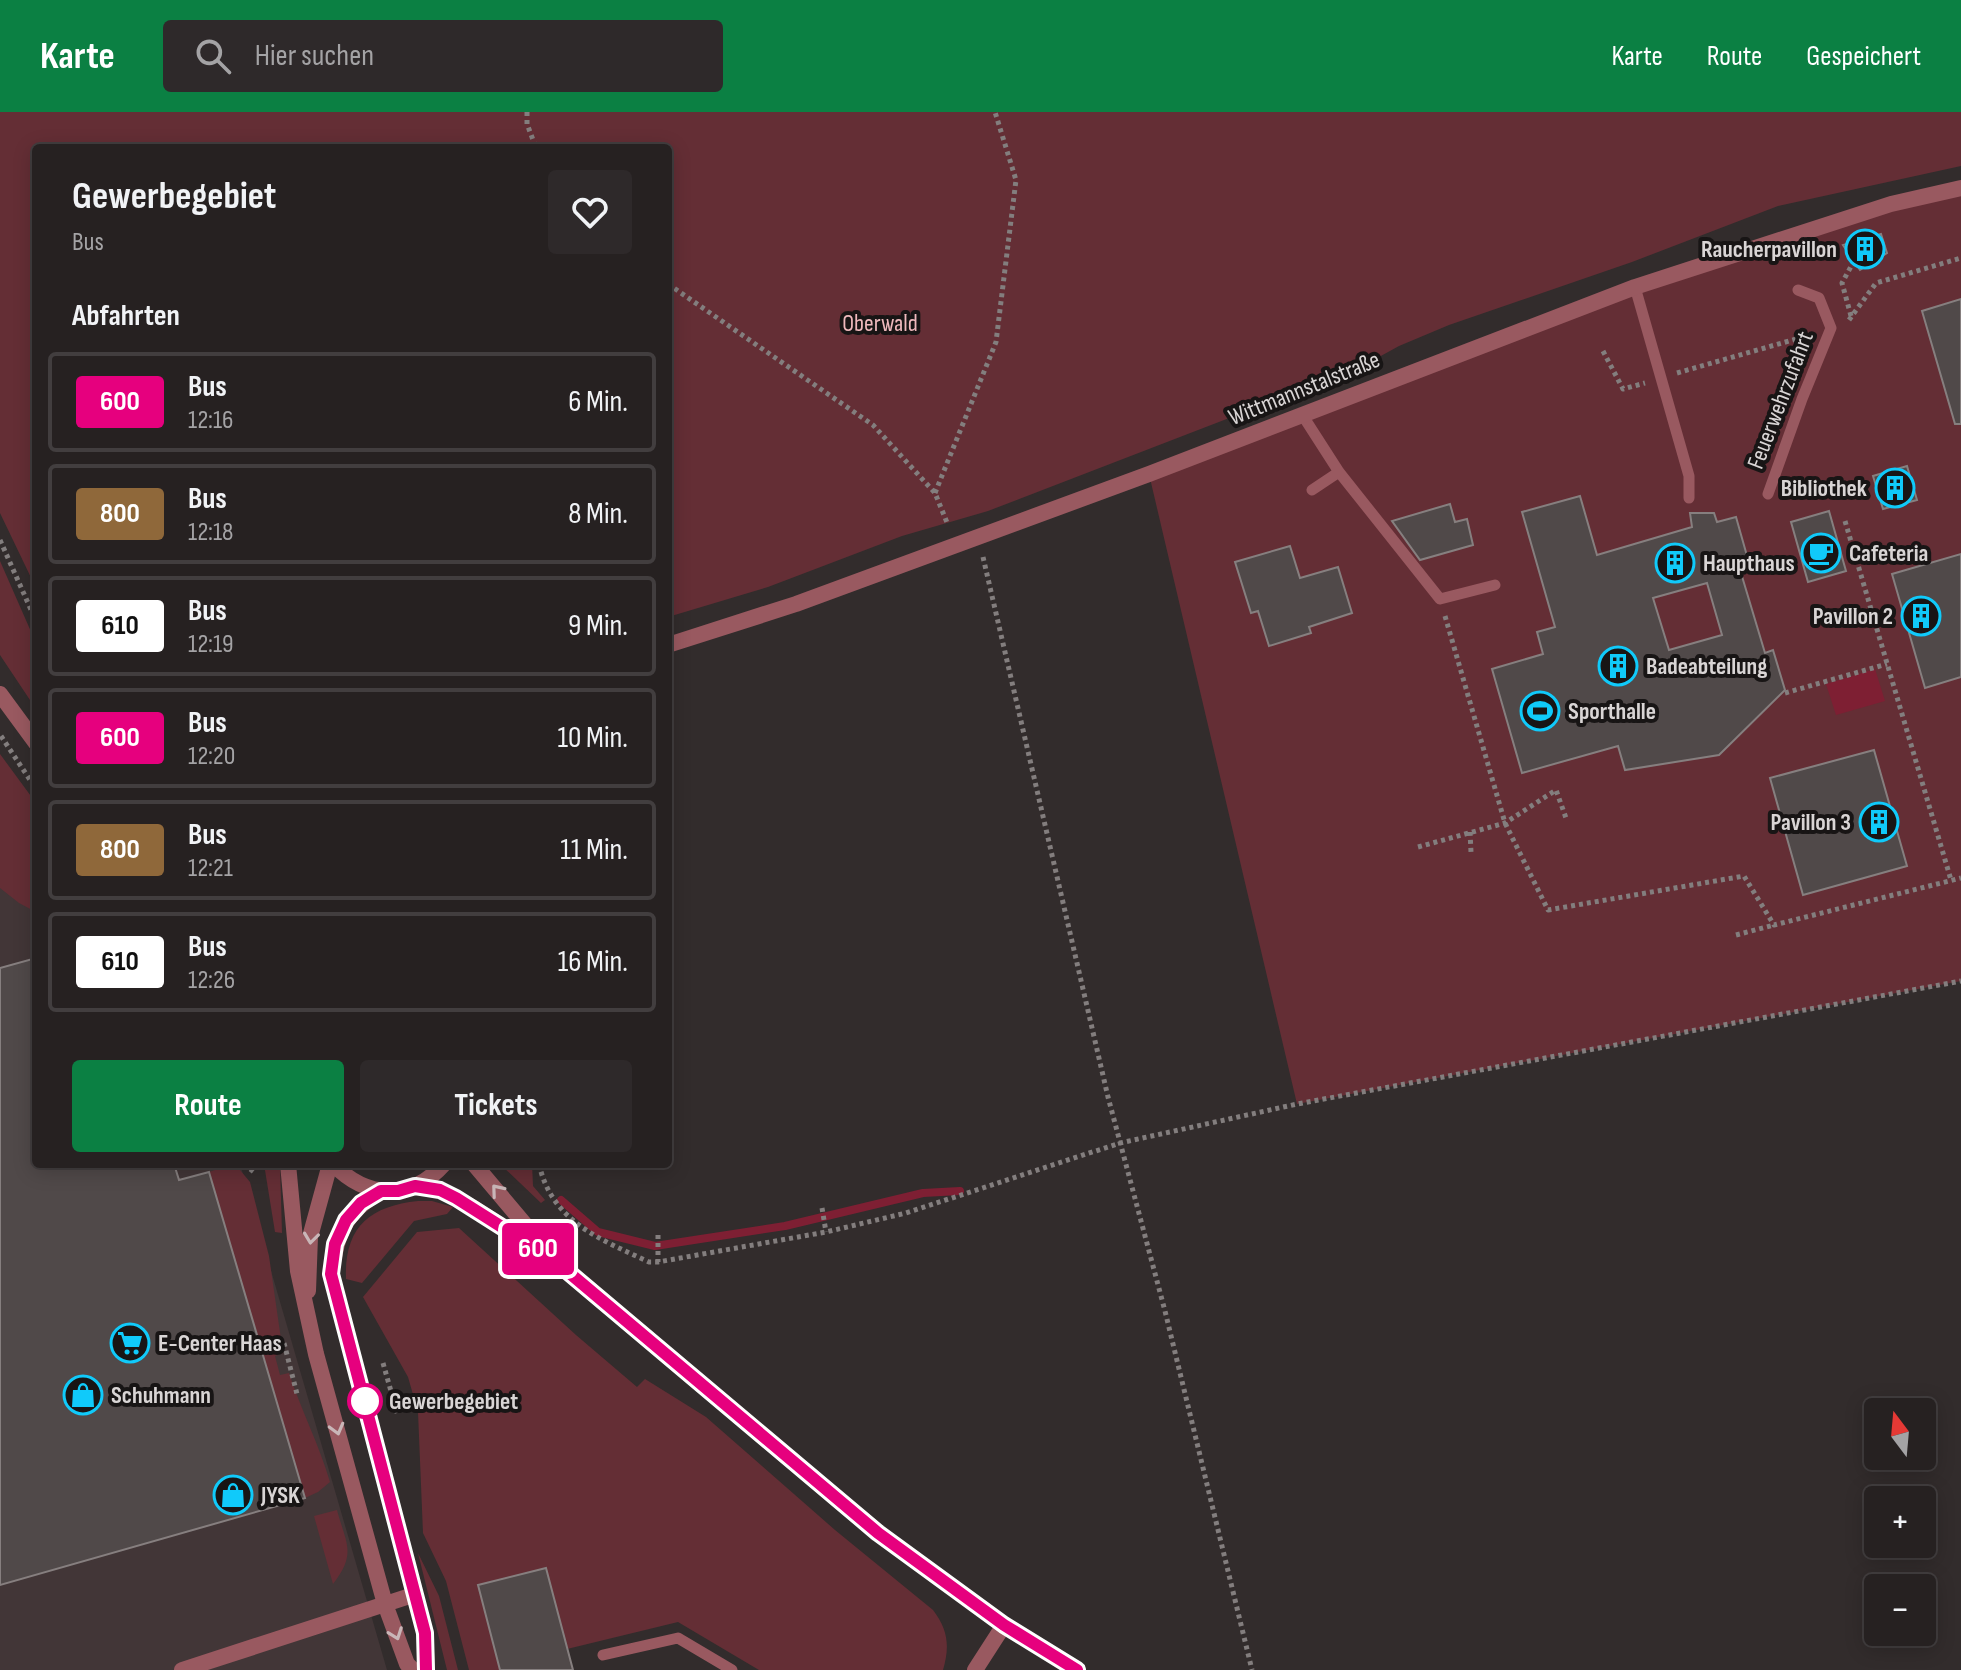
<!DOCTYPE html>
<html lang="de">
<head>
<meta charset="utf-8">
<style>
  :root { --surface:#262121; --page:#2e292a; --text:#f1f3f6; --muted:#a4a3a5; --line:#423e3f; --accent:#0b8043 }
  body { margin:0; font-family:"Sofia Sans Condensed",sans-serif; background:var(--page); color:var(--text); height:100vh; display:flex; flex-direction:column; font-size:30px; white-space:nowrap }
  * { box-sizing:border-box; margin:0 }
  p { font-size:26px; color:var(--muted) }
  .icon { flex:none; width:44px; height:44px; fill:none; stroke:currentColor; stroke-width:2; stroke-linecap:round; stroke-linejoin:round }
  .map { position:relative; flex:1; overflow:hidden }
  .sheet { position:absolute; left:32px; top:32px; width:640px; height:1024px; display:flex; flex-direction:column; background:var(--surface); border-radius:8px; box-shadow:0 4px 20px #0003,0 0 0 2px var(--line) }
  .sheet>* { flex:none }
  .badge { padding:0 16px; border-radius:6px; font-size:28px; line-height:52px }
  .needle { width:52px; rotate:344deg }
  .controls { position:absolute; left:1864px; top:1286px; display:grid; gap:16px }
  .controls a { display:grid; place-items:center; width:72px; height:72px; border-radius:8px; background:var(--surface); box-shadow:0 4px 20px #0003,0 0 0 2px var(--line); font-size:40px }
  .map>.badge { position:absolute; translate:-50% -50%; box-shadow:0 0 0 4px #fff }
  h2 { padding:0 40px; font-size:30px; line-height:72px }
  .round { display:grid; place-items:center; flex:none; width:84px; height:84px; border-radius:8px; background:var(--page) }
  .head { display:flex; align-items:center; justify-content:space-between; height:136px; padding:0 40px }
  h1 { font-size:38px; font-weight:700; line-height:60px }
  .cta { display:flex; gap:16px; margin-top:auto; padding:16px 40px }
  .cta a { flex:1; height:92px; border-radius:8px; background:var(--accent); color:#fff; font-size:32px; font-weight:700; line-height:92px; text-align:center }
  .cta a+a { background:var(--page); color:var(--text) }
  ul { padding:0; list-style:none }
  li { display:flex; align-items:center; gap:24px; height:100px; margin:0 16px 12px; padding:0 24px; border:4px solid var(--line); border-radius:8px }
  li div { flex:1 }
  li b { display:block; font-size:30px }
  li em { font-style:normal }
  li .badge { min-width:88px; font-weight:700; text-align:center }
  header { display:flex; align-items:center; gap:48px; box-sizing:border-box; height:112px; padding:0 40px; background:var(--accent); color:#fff }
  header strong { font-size:38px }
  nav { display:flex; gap:44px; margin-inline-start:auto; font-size:28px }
  .search { width:560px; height:72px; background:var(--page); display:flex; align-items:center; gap:20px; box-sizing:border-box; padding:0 28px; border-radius:8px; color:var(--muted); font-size:30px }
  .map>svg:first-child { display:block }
  .built { fill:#423637 }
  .green { fill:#642e35 }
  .water { fill:#7e1f33 }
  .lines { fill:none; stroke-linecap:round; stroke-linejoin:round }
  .stream { stroke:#7e1f33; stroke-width:8 }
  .building { fill:#504949; stroke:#867f7f; stroke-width:2; fill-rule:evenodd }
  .path { stroke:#837e7e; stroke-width:5; stroke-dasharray:4 4; stroke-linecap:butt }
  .service { stroke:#995960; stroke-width:11 }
  .minor { stroke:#995960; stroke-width:16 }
  .tertiary { stroke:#995960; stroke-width:16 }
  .oneway { stroke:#c9b6b8 }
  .line-casing { stroke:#fff; stroke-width:18 }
  .line { stroke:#e6007e; stroke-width:12 }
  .stop-dot { fill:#fff; stroke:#e6007e; stroke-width:4 }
  .labels { text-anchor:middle; stroke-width:8; stroke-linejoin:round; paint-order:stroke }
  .poi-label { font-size:24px; font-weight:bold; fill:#d9d5d5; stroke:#181515; text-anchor:start }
  .park-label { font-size:24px; fill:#efb9bd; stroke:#181515 }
  .street-label { font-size:24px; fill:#d9d5d5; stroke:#181515 }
  .stop-label { font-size:24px; font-weight:bold; fill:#d9d5d5; stroke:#181515; text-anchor:start }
</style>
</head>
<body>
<header>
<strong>Karte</strong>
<div class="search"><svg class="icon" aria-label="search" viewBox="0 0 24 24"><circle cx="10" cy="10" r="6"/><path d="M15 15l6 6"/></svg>Hier suchen</div>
<nav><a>Karte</a><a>Route</a><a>Gespeichert</a></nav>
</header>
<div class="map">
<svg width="1961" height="1558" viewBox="0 0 1961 1558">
  <rect width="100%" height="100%" fill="#322c2c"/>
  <!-- built -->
  <path class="built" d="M 0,675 L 36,718 L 36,1052 L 240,1052 L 387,1558 L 0,1558 Z"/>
  <!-- green -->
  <path class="green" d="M 0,0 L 1961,0 L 1961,54 L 1778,94 L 1632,150 L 1449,213 L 1399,234 L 1359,256 L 988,399 L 902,424 L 768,475 L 668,505 L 668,36 L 36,36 L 36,476 L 0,401 Z
    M 1961,76 L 1961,869 L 1297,992 L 1149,362 L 1784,126 Z
    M 0,449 L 36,531 L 36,597 L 0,543 Z
    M 0,642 L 36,691 L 36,800 L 19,791 L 0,776 Z
    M 220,1052 L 235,1052 L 250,1070 L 269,1144 L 283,1241 L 275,1244 L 280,1263 L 289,1261 C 301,1298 319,1332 330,1370 L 318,1380 L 305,1386 L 209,1060 L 221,1056 Z
    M 264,1052 L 280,1052 L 282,1121 L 275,1120 Z
    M 500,1052 L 532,1052 L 533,1074 L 545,1088 L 541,1091 Z
    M 418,1089 L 432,1089 L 453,1095 L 447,1102 L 414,1109 L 362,1171 L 346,1167 C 344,1116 369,1094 418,1089 Z
    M 459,1116 L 576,1223 L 637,1275 L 645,1267 L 706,1305 L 835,1418 L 933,1498 C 948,1518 950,1534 943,1558 L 759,1558 L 678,1510 L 567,1537 L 546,1456 L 478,1473 L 500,1558 L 469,1558 L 446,1469 L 423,1421 L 418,1300 L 408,1265 L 363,1185 L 417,1120 Z
    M 337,1398 C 346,1432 357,1441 333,1472 L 314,1404 Z
    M 418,1441 L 439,1484 L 458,1558 L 447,1558 Z"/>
  <!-- water -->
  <path class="water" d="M 1875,557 L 1885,589 L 1836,603 L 1826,572 Z"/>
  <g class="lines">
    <!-- stream -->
    <path class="stream" d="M 561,1088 L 598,1120 L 655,1134 L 785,1114 L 923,1081 L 960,1079"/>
  </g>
  <!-- building -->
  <path class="building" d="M 1881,122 L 1887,141 L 1860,158 L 1843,133 Z
    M 1961,187 L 1961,312 L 1955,312 L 1922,199 Z
    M 1907,354 L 1917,388 L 1883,397 L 1873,364 Z
    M 1580,384 L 1597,443 L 1692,415 L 1690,401 L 1714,401 L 1717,410 L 1736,405 L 1751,458 L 1741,461 L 1765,541 L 1773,538 L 1785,578 L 1719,643 L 1625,658 L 1618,634 L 1522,661 L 1492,557 L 1543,542 L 1537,520 L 1555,515 L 1522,400 ZM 1707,471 L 1722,523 L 1669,538 L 1653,486 Z
    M 1450,392 L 1455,410 L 1467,407 L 1473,433 L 1420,448 L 1392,409 Z
    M 1829,399 L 1846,459 L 1808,470 L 1791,410 Z
    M 1290,434 L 1300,466 L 1338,455 L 1352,501 L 1309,515 L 1311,521 L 1269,534 L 1258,499 L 1251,501 L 1235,450 Z
    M 1961,442 L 1961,565 L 1925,576 L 1892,462 Z
    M 1874,638 L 1907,754 L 1803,783 L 1770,666 Z
    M 36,846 L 36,1052 L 174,1052 L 179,1068 L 209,1060 L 305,1386 L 0,1473 L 0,856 Z
    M 546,1456 L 573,1558 L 500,1558 L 478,1473 Z"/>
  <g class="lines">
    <!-- path -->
    <path class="path" d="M 527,0 L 527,12 L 536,36
      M 668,172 L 873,313 L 935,381 L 948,413
      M 1851,204 L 1842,171 L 1854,149
      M 1849,208 L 1876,171 L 1961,146
      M 1603,239 L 1623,277 L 1645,271
      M 1677,261 L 1810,223
      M 935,381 L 996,230 L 1016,68 L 995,0
      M 1845,409 L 1951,768
      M 0,428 L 36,509
      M 983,445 L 1108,985 L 1165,1199 L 1252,1558
      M 1445,504 L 1505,711 L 1548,798 L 1744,764 L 1774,813 L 1961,766
      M 1785,581 L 1887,552
      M 1,624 L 36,677
      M 1470,720 L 1471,740
      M 1418,735 L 1505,711 L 1556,678 L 1566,706
      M 1736,823 L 1774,813
      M 244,1052 L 254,1060
      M 539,1052 C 552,1110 600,1127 649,1150 L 658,1150 L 826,1120 L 906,1101 L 1120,1031 L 1297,992 L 1961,869
      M 822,1096 L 826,1120
      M 658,1123 L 658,1150
      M 284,1231 L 297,1282
      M 383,1251 L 398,1304"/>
    <!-- service -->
    <path class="service" d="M 1635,175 L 1689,364 L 1689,386
      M 1303,304 L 1339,360 L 1440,487 L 1495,473
      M 1312,378 L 1339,360
      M 1768,382 L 1802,287 L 1831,216 L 1819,186 L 1798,178
      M 603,1543 L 678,1526 L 732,1558"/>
    <!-- minor -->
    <path class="minor" d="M 668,533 L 796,492 L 1149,362 L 1635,175 L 1891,92 L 1961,76
      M 288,1052 L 298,1159 L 316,1242 L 385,1492 L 407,1552 L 413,1558
      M 381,1079 C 344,1101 337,1121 331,1162 L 425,1521 L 427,1558
      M 308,1179 L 310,1125 L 330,1052
      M 182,1558 L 413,1483
      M 975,1558 L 1004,1513"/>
    <!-- tertiary -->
    <path class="tertiary" d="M 0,582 L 36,631
      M 333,1052 C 367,1087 411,1089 444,1052
      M 474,1052 L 543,1134
      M 415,1074 L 440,1078 L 472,1095 L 554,1148 L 878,1421 L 1004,1513 L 1077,1558"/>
  </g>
  <!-- one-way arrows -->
  <defs><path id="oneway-chevron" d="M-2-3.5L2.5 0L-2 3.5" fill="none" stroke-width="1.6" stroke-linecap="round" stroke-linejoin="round" transform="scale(2)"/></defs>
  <g class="oneway">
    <use href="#oneway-chevron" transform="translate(497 1078) rotate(-130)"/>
    <use href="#oneway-chevron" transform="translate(311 1126) rotate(97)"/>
    <use href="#oneway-chevron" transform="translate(337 1317) rotate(75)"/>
    <use href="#oneway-chevron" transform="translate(396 1522) rotate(70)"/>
  </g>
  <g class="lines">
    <defs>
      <path id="line" d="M 426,1558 L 425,1521 L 331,1162 L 335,1132 L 346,1108 L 361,1091 L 381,1079 L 398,1079 L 415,1074 L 440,1078 L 456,1086 L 554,1148 L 878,1421 L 1004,1513 L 1077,1558"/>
    </defs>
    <!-- line casing -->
    <use href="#line" class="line-casing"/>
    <!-- line -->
    <use href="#line" class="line"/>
  </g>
  <!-- icons -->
  <defs>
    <symbol id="building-ring" viewBox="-11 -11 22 22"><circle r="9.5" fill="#181515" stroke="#10cafa" stroke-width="1.5"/><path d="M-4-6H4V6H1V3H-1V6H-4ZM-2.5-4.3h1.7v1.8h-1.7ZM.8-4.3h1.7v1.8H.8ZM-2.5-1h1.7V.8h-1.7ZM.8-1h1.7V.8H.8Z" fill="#10cafa"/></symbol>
    <symbol id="cafe-ring" viewBox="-11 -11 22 22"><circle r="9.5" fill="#181515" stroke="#10cafa" stroke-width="1.5"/><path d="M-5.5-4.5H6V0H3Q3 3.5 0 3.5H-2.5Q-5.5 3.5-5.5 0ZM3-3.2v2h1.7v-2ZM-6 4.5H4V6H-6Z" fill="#10cafa"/></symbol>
    <symbol id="stadium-ring" viewBox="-11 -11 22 22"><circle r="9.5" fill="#181515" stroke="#10cafa" stroke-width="1.5"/><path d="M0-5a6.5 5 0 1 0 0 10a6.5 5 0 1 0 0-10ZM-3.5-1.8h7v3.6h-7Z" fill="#10cafa"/></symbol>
    <symbol id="supermarket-ring" viewBox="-11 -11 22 22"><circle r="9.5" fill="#181515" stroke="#10cafa" stroke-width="1.5"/><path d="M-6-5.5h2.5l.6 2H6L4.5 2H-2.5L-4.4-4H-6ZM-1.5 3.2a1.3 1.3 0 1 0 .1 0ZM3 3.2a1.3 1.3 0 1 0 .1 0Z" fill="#10cafa"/></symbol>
    <symbol id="shop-ring" viewBox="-11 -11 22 22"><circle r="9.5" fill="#181515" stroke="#10cafa" stroke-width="1.5"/><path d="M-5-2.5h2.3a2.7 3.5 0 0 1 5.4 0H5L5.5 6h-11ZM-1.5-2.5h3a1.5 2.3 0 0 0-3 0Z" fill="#10cafa"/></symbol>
  </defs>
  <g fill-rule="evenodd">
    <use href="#building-ring" x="1843" y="115" width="44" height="44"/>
    <use href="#building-ring" x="1873" y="354" width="44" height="44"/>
    <use href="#cafe-ring" x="1799" y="419" width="44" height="44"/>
    <use href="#building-ring" x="1653" y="429" width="44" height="44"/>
    <use href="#building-ring" x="1899" y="482" width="44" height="44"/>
    <use href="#building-ring" x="1596" y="532" width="44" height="44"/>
    <use href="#stadium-ring" x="1518" y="577" width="44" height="44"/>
    <use href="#building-ring" x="1857" y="688" width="44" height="44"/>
    <use href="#supermarket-ring" x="108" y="1209" width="44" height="44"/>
    <use href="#shop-ring" x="61" y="1261" width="44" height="44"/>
    <use href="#shop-ring" x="211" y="1361" width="44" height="44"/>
  </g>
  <!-- markers -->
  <circle class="stop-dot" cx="365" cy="1289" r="16"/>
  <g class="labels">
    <!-- poi labels -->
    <g class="poi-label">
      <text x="1837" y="145" text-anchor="end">Raucherpavillon</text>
      <text x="1867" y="384" text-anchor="end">Bibliothek</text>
      <text x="1849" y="449">Cafeteria</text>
      <text x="1703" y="459">Haupthaus</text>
      <text x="1893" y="512" text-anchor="end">Pavillon 2</text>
      <text x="1646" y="562">Badeabteilung</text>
      <text x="1568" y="607">Sporthalle</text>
      <text x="1851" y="718" text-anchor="end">Pavillon 3</text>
      <text x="158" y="1239">E-Center Haas</text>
      <text x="111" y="1291">Schuhmann</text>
      <text x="261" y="1391">JYSK</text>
    </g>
    <!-- park labels -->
    <g class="park-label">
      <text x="880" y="219">Oberwald</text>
    </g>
    <!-- street labels -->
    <g class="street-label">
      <text transform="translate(1304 276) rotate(-22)" y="8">Wittmannstalstraße</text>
      <text transform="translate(1780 288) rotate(-69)" y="8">Feuerwehrzufahrt</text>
    </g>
    <!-- stop labels -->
    <g class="stop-label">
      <text x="389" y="1297">Gewerbegebiet</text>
    </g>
  </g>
</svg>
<div class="controls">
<a><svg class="needle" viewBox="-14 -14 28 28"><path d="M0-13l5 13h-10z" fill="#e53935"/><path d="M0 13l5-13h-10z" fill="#a4a3a5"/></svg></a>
<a>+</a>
<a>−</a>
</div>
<b class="badge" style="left:538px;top:1137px;background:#e6007e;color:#fff">600</b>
<section class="sheet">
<div class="head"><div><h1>Gewerbegebiet</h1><p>Bus</p></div><a class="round"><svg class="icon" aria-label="heart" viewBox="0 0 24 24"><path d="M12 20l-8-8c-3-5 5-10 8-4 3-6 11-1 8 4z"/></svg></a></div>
<h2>Abfahrten</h2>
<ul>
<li><span class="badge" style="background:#e6007e;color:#fff">600</span><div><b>Bus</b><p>12:16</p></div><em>6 Min.</em></li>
<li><span class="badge" style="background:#8f683a;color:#fff">800</span><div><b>Bus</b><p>12:18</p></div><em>8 Min.</em></li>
<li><span class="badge" style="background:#fff;color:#111">610</span><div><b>Bus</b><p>12:19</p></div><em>9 Min.</em></li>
<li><span class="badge" style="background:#e6007e;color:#fff">600</span><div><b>Bus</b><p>12:20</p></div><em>10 Min.</em></li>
<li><span class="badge" style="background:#8f683a;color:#fff">800</span><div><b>Bus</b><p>12:21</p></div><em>11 Min.</em></li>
<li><span class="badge" style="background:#fff;color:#111">610</span><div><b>Bus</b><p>12:26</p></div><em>16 Min.</em></li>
</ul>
<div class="cta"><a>Route</a><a>Tickets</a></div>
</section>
</div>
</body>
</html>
